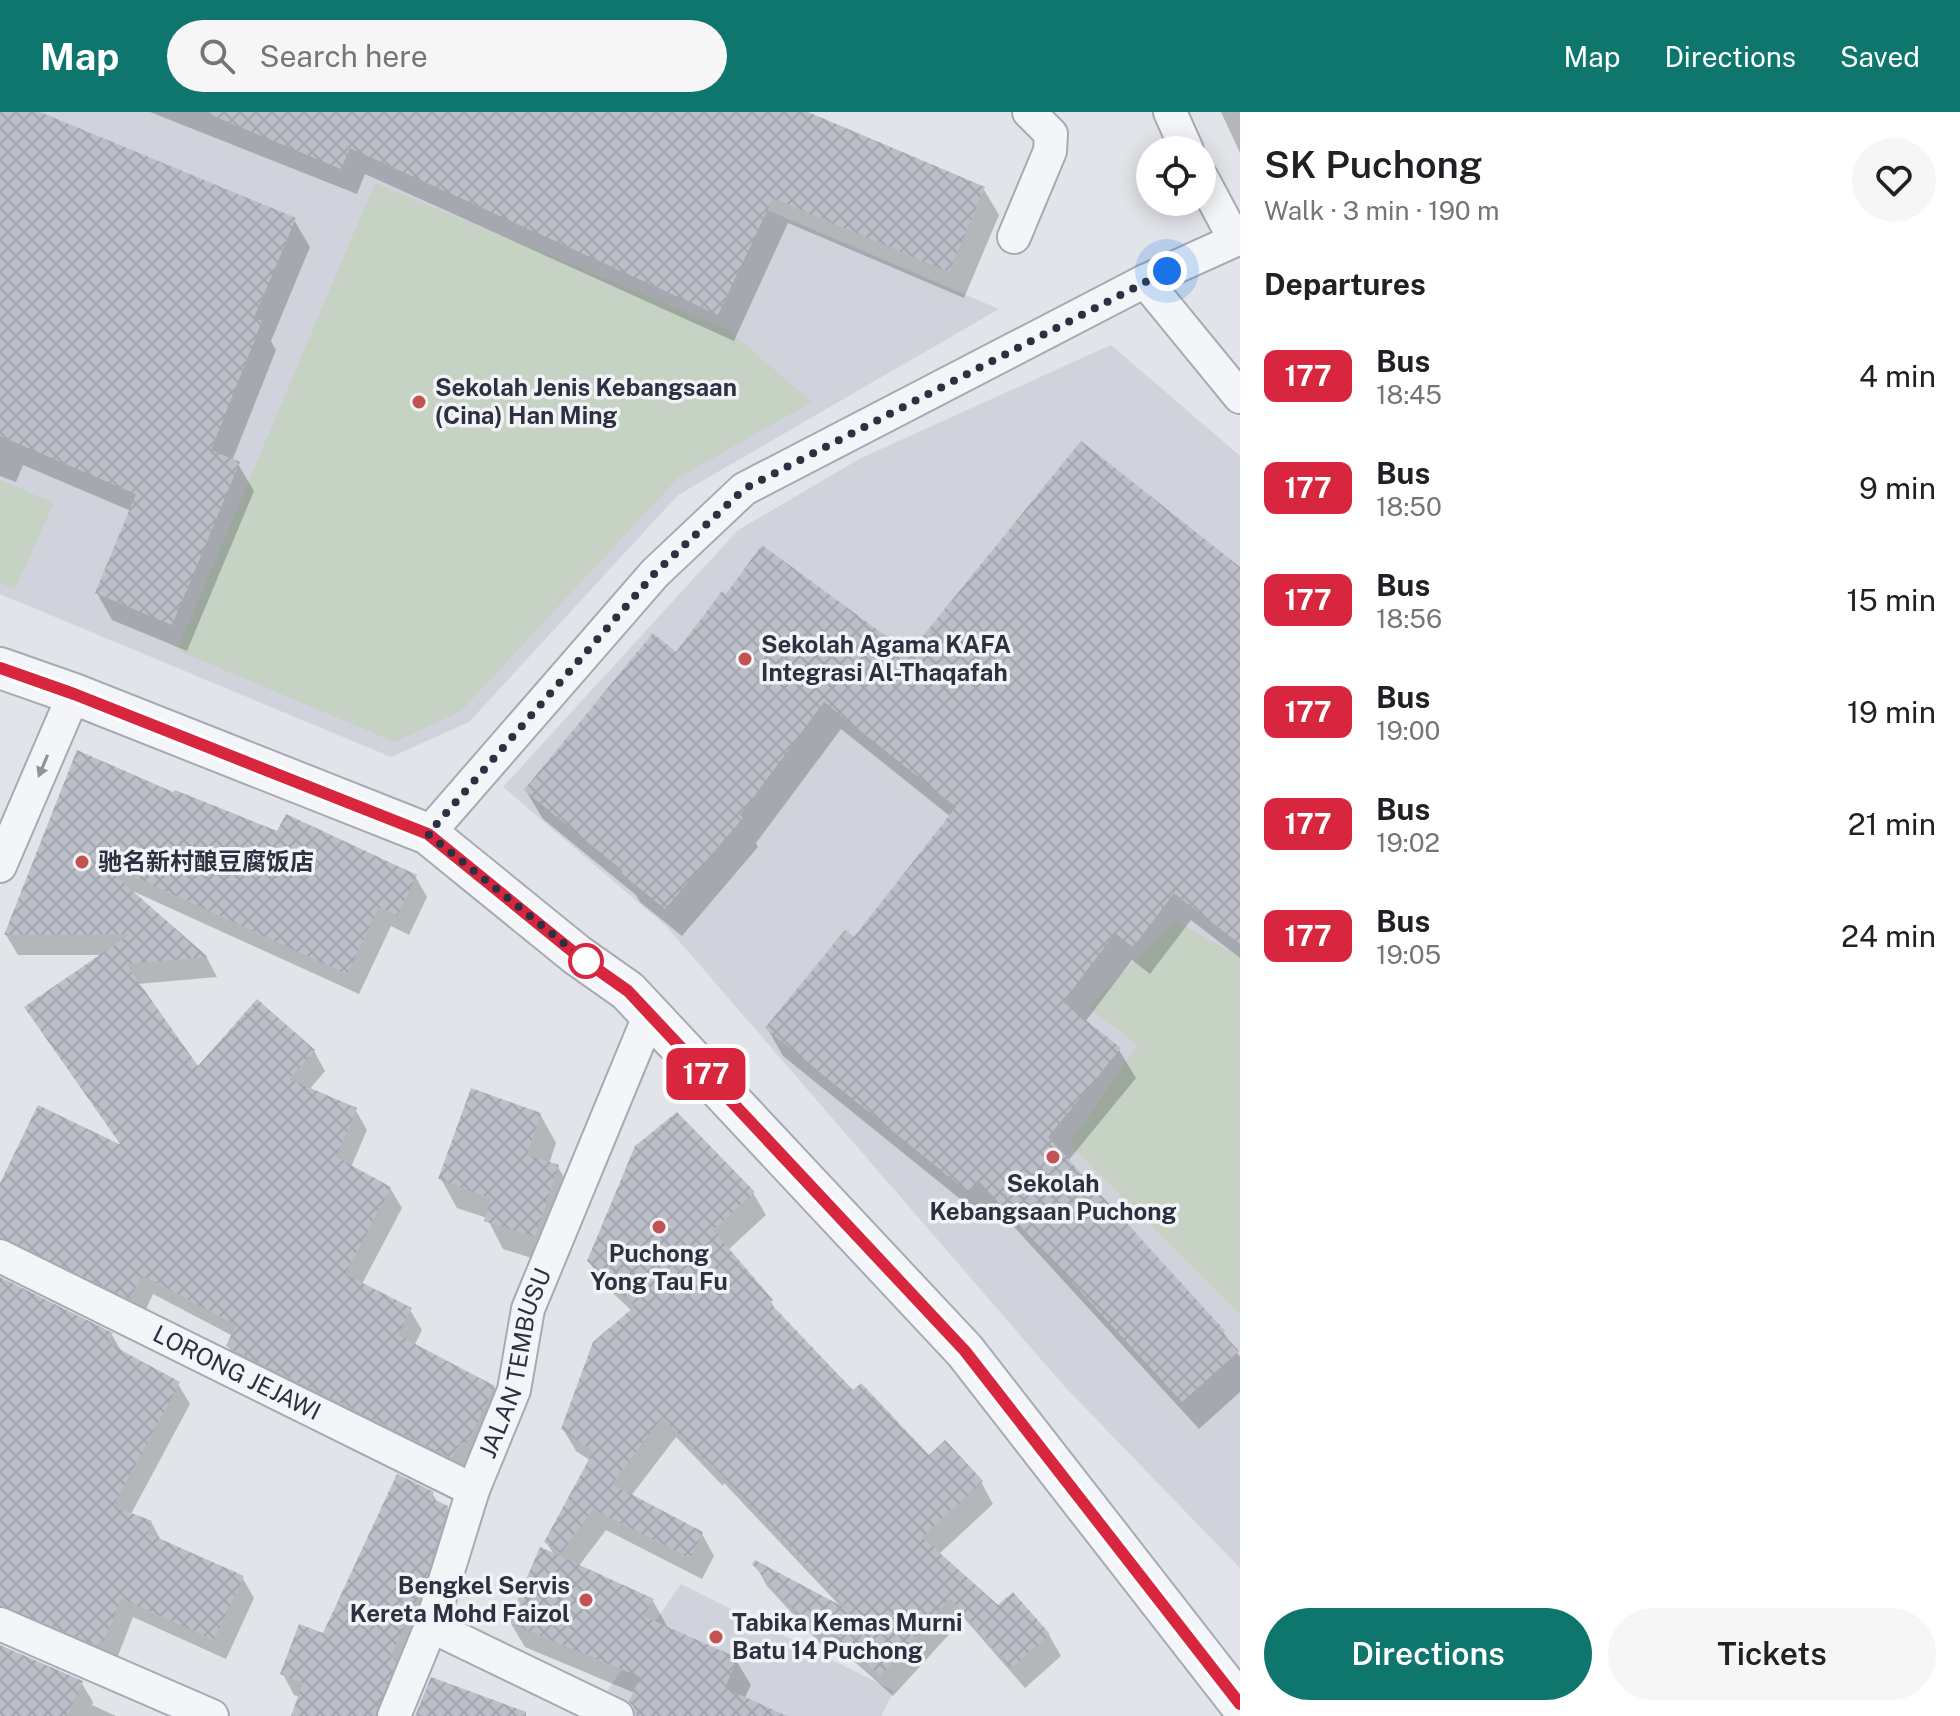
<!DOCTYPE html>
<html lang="en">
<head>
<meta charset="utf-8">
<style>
  :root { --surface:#fff; --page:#f6f6f6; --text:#202124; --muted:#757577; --accent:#0f766e }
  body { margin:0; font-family:"Public Sans","Noto Sans SC",sans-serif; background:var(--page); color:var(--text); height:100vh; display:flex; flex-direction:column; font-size:30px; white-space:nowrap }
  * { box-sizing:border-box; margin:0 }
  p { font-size:26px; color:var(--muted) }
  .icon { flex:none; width:44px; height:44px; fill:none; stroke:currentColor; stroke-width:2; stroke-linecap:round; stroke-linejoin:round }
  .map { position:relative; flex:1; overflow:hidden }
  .drawer { display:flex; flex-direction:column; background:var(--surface); width:720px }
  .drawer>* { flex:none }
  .badge { padding:0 16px; border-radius:12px; font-size:28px; line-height:52px }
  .buttons { position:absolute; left:1136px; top:24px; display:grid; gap:16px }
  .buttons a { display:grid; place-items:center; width:80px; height:80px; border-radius:50%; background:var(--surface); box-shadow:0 4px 20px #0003; font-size:40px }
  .you { position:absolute; width:40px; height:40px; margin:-20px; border:6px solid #fff; border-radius:50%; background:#1a73e8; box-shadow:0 0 0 12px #1a73e833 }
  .map>.badge { position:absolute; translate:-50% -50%; box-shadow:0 0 0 4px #fff }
  h2 { padding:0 24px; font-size:30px; line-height:72px }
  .round { display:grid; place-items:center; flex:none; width:84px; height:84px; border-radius:42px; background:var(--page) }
  .summary { display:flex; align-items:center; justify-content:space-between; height:136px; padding:0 24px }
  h1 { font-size:38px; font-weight:600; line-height:60px }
  .cta { display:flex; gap:16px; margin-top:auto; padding:16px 24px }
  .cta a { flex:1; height:92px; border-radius:48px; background:var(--accent); color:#fff; font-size:32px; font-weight:600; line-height:92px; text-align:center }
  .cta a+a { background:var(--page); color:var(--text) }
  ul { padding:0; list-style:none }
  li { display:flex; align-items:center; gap:24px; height:112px; padding:0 24px }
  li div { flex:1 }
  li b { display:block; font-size:30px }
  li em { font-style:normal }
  li .badge { min-width:88px; font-weight:700; text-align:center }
  header { display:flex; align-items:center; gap:48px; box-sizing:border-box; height:112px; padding:0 40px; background:var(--accent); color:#fff }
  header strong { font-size:38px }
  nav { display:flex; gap:44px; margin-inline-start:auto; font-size:28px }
  .search { width:560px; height:72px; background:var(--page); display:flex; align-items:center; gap:20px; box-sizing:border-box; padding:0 28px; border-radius:44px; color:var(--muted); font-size:30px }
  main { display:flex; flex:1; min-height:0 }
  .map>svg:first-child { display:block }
  .built { fill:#d0d3db }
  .green { fill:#c5d2c4 }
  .shadow { fill:#0003 }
  .building { fill:url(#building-cross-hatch) }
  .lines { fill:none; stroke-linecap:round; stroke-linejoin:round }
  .minor-casing { stroke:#a8aab3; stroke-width:36 }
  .tertiary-casing { stroke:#a8aab3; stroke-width:44 }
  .minor { stroke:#f4f5f8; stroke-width:32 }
  .tertiary { stroke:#f4f5f8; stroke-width:40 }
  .oneway { fill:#90929c }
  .line-casing { stroke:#fff; stroke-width:18 }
  .line { stroke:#d7263d; stroke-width:12 }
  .walk { stroke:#2c3040; stroke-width:8; stroke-dasharray:0 14.4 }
  .poi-dot { fill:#c25353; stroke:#f2f3f7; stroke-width:3 }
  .stop-dot { fill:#fff; stroke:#d7263d; stroke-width:4 }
  .labels { text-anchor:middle; stroke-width:7; stroke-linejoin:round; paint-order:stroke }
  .poi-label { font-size:24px; font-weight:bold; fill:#2c3040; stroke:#f2f3f7; text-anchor:start }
  .street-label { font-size:24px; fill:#2c3040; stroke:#f2f3f7 }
</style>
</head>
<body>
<header>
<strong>Map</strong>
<div class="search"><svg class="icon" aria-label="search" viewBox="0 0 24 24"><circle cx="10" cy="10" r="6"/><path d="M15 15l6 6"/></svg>Search here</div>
<nav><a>Map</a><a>Directions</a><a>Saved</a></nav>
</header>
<main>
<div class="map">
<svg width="1240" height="1604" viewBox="0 0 1240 1604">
  <defs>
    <pattern id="building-cross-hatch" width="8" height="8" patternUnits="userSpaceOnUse" patternTransform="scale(2)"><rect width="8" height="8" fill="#bdbfc8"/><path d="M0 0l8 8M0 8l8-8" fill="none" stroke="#a3a4ad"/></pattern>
  </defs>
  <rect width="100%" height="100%" fill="#e2e4e9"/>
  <!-- built -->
  <path class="built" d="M 0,0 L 538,0 L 999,197 L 678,383 L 469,610 L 391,645 L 0,482 Z
    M 1111,233 L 1240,344 L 1240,1456 L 1065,1275 L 666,814 L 503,675 L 737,419 L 859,347 Z
    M 681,1472 L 894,1579 L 881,1604 L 655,1604 L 607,1579 Z"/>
  <!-- green -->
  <path class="green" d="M 375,71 L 727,217 L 812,290 L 678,366 L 461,599 L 395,630 L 177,538 Z
    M 0,368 L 54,391 L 15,477 L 0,471 Z
    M 1176,809 L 1240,845 L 1240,1203 L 1069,1032 L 1138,933 L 1088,895 Z"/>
  <!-- shadow -->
  <path class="shadow" d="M 0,0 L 35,0 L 294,108 L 310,135 L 271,229 L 276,238 L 232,349 L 238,352 L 254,379 L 187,539 L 112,508 L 97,481 L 131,399 L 23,353 L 16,370 L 0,364 Z
    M 150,0 L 802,0 L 983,76 L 999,103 L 964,186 L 788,111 L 734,229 L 365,62 L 357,82 Z
    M 1221,0 L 1240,0 L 1240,41 Z
    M 1240,457 L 1240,846 L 1191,808 L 1150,862 L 1132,848 L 1085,910 L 1119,938 L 1136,966 L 1068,1049 L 1223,1220 L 1240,1245 L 1240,1280 L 1199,1317 L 995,1094 L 985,1107 L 783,944 L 767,916 L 854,828 L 951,705 L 841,617 L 756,731 L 758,735 L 682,824 L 640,790 L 636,783 L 543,707 L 526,679 L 677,543 L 909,544 Z
    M 78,641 L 174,683 L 278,722 L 415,764 L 427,785 L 409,823 L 391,814 L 359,882 L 126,776 L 207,846 L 217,865 L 138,872 L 197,957 L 314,939 L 325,959 L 309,978 L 355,997 L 367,1018 L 351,1055 L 390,1076 L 402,1096 L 362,1172 L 410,1198 L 422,1218 L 414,1234 L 494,1275 L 506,1296 L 463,1365 L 240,1255 L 228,1234 L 233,1224 L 153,1182 L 142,1206 L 0,1150 L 0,1076 L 123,1036 L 26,896 L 104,843 L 18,843 L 6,823 Z
    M 540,1002 L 556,1031 L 549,1052 L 558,1055 L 574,1083 L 551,1152 L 503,1137 L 487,1106 L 457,1096 L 441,1067 Z
    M 753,1081 L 766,1103 L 728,1138 L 771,1190 L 780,1205 L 853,1280 L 929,1345 L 981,1370 L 993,1392 L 939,1442 L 998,1495 L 1049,1523 L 1061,1544 L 1025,1576 L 964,1506 L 893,1584 L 838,1535 L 830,1542 L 767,1474 L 755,1452 L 841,1495 L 724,1371 L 723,1374 L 676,1325 L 631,1384 L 702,1422 L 714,1444 L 702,1467 L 606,1418 L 578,1455 L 653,1489 L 667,1514 L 666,1516 L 736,1548 L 751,1573 L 744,1587 L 756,1604 L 650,1604 L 637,1582 L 525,1535 L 510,1510 L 555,1444 L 546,1430 L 591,1349 L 576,1339 L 563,1317 L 632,1199 L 602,1171 L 589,1149 Z
    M 0,1167 L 112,1223 L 123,1242 L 178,1272 L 190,1292 L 131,1402 L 151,1410 L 162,1430 L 242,1465 L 254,1486 L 226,1547 L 133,1505 L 116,1549 L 0,1517 Z
    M 432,1381 L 438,1391 L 447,1395 L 459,1416 L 393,1604 L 293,1604 L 300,1585 L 294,1583 L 283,1562 L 325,1523 Z
    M 0,1535 L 81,1570 L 93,1590 L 92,1593 L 116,1604 L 0,1604 Z"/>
  <!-- building -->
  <path class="building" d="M 0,0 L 40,0 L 296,106 L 254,206 L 262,209 L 211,338 L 240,350 L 172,513 L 95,481 L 136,382 L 0,324 Z
    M 204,0 L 808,0 L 985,75 L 949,160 L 773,86 L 718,203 L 350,36 L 341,57 Z
    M 1081,329 L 1240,455 L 1240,832 L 1174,781 L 1133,835 L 1115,821 L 1063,890 L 1121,936 L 1048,1025 L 1225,1219 L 1222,1221 L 1239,1239 L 1182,1290 L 978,1068 L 968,1080 L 765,916 L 845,818 L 854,825 L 956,695 L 824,590 L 740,703 L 743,706 L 665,797 L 621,761 L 623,759 L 524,678 L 653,521 L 676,540 L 722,479 L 726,482 L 762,433 L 909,541 Z
    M 77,638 L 173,680 L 175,678 L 277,719 L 286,702 L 417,763 L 397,804 L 379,795 L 347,862 L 96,747 L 208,845 L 126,852 L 198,954 L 257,887 L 315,938 L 289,967 L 357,996 L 336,1045 L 391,1075 L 345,1162 L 412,1196 L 398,1223 L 495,1274 L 466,1333 L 460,1330 L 452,1346 L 226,1234 L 236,1213 L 142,1163 L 130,1187 L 0,1125 L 0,1071 L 38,993 L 121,1033 L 24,895 L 130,822 L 4,823 Z
    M 471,976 L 541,1001 L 527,1043 L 559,1053 L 535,1125 L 484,1109 L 491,1086 L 438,1067 Z
    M 677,1000 L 755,1080 L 713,1118 L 773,1188 L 770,1191 L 853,1278 L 861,1271 L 929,1343 L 945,1328 L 983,1369 L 922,1425 L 998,1493 L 1013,1480 L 1050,1522 L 1011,1556 L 950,1486 L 880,1564 L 824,1514 L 816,1522 L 752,1452 L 755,1448 L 849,1498 L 711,1351 L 710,1354 L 662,1305 L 612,1372 L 703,1420 L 690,1446 L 593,1397 L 561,1441 L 544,1430 L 593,1340 L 561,1317 L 593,1230 L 635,1194 L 587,1149 L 635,1034 Z
    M 0,1165 L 113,1221 L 108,1231 L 180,1270 L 113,1394 L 152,1409 L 147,1421 L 244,1464 L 214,1528 L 121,1486 L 104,1529 L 100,1528 L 98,1534 L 0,1493 Z
    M 397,1362 L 434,1380 L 431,1386 L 448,1394 L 425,1470 L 390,1545 L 397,1548 L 375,1604 L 291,1604 L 303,1571 L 280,1562 L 299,1512 L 323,1521 Z
    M 540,1435 L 654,1487 L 643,1504 L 738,1546 L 725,1576 L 787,1604 L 636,1604 L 633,1594 L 629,1590 L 640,1565 L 508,1510 Z
    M 0,1533 L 83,1569 L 67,1604 L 0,1604 Z
    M 431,1565 L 526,1600 L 526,1604 L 415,1604 Z"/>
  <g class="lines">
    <defs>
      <g id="minor">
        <path d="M 1170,0 L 1187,38"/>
        <path d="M 1202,66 L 1235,128"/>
        <path d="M 1014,125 L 1050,39 L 1051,22 L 1029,0"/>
        <path d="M 1145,169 L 1240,285"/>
        <path d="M 428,722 L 655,461 L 744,377 L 1145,169 L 1240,126"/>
        <path d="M 0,754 L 74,582"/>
        <path id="s1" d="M 0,1144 L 473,1378"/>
        <path d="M 0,1512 L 212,1604"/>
        <path d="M 431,1514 L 617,1604"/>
        <path id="s2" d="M 394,1604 L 431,1514 L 473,1378 L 514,1278 L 528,1197 L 650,902"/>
      </g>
      <path id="tertiary" d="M 0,556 L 74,582 L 428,722 L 577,843 L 628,879 L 965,1239 L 1240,1592"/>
    </defs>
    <!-- minor casing -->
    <use href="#minor" class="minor-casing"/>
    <!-- tertiary casing -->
    <use href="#tertiary" class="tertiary-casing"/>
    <!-- minor -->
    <use href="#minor" class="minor"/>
    <!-- tertiary -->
    <use href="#tertiary" class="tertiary"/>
  </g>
  <!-- one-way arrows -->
  <defs><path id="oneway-solid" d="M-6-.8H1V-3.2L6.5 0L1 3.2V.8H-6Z" transform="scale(2)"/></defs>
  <use class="oneway" href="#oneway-solid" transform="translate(43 654) rotate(113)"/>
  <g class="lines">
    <defs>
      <path id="line" d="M 0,556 L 74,582 L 428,722 L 577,843 L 628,879 L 965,1239 L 1240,1592"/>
    </defs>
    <!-- line casing -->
    <use href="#line" class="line-casing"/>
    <!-- line -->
    <use href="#line" class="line"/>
    <!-- walk -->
    <path class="walk" d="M 586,849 L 428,722 L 655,461 L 744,377 L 1167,159"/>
  </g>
  <!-- markers -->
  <g class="poi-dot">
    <circle cx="419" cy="290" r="8"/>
    <circle cx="745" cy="547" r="8"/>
    <circle cx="82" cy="750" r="8"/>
    <circle cx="1053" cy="1045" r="8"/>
    <circle cx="659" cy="1115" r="8"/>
    <circle cx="586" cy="1488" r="8"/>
    <circle cx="716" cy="1525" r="8"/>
  </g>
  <circle class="stop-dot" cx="586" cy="849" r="16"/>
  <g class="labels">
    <!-- poi labels -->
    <g class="poi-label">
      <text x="435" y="284">Sekolah Jenis Kebangsaan<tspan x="435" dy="28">(Cina) Han Ming</tspan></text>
      <text x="761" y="541">Sekolah Agama KAFA<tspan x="761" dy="28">Integrasi Al-Thaqafah</tspan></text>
      <text x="98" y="758">驰名新村酿豆腐饭店</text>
      <text x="1053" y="1080" text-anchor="middle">Sekolah<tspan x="1053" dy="28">Kebangsaan Puchong</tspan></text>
      <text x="659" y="1150" text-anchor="middle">Puchong<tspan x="659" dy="28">Yong Tau Fu</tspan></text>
      <text x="570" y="1482" text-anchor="end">Bengkel Servis<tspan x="570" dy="28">Kereta Mohd Faizol</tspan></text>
      <text x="732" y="1519">Tabika Kemas Murni<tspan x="732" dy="28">Batu 14 Puchong</tspan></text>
    </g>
    <!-- street labels -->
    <g class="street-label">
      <text dy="8" stroke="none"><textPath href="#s2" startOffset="374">JALAN TEMBUSU</textPath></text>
      <text dy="8" stroke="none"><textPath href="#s1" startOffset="264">LORONG JEJAWI</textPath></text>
    </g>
  </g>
</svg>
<div class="buttons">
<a><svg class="icon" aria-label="locate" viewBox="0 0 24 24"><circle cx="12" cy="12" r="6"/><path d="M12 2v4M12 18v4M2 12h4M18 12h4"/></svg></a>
</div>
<div class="you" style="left:1167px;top:159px"></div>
<b class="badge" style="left:706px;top:962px;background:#d7263d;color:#fff">177</b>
</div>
<section class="drawer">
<div class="summary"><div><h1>SK Puchong</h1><p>Walk · 3 min · 190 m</p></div><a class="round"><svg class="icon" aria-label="heart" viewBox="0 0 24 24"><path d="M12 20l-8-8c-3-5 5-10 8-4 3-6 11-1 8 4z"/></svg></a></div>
<h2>Departures</h2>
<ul>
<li><span class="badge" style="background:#d7263d;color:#fff">177</span><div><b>Bus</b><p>18:45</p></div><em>4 min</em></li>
<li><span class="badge" style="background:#d7263d;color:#fff">177</span><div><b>Bus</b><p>18:50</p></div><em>9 min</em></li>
<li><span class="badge" style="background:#d7263d;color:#fff">177</span><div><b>Bus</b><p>18:56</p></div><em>15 min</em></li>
<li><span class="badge" style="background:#d7263d;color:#fff">177</span><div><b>Bus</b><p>19:00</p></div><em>19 min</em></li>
<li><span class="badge" style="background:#d7263d;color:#fff">177</span><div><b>Bus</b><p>19:02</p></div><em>21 min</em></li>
<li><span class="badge" style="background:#d7263d;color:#fff">177</span><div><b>Bus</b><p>19:05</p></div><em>24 min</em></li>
</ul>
<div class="cta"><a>Directions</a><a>Tickets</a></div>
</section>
</main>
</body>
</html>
